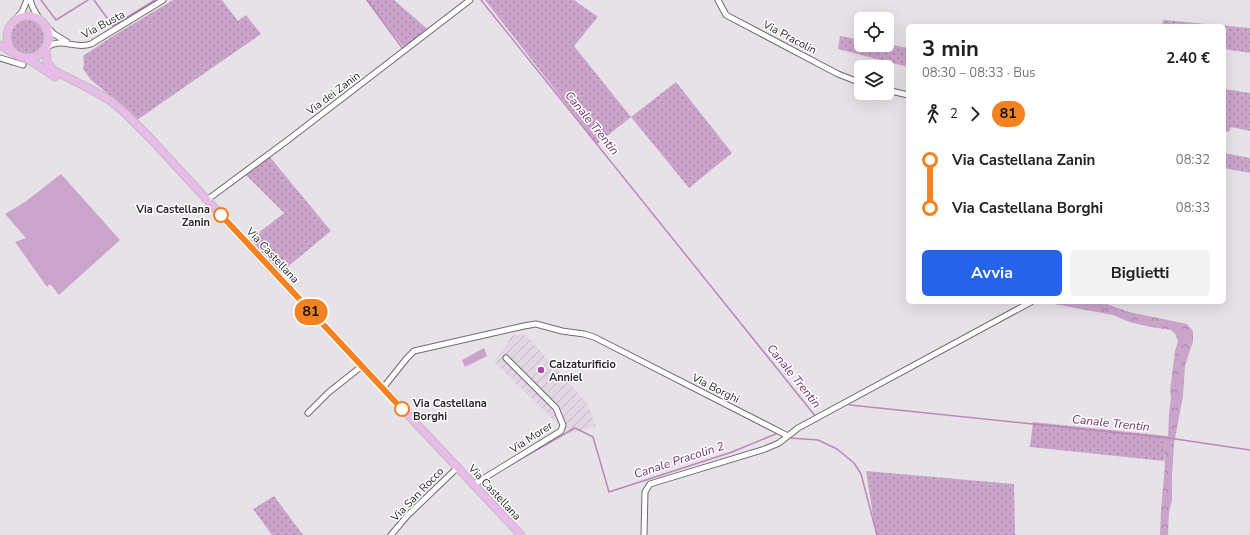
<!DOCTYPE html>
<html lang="it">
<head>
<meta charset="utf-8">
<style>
  :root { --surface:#fff; --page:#f2f2f2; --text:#222; --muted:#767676; --accent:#2563eb }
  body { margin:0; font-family:"Nunito Sans",sans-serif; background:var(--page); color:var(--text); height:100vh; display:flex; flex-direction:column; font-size:15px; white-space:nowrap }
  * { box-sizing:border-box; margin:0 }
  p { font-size:13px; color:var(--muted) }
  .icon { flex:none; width:22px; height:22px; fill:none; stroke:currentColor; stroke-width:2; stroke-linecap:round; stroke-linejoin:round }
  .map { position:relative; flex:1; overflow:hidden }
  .details { position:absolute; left:906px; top:24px; width:320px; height:280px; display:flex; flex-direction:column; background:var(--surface); border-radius:6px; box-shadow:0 4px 16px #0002 }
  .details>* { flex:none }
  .badge { padding:0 8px; border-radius:13px; font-size:14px; line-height:26px }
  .fabs { position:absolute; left:854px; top:12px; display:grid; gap:8px }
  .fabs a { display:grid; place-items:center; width:40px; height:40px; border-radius:6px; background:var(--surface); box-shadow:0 4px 16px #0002; font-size:20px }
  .map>.badge { position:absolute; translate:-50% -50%; box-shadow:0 0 0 2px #fff }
  .legs { display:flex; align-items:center; gap:6px; height:44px; padding:0 16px; font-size:13px }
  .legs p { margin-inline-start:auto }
  .head { display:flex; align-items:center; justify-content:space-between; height:68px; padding:0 16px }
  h1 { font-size:22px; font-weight:700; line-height:30px }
  .primary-button { display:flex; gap:8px; margin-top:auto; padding:8px 16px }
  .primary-button a { flex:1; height:46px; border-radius:6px; background:var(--accent); color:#fff; font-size:16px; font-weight:700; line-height:46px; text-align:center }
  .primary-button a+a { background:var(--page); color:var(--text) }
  ul { padding:0 16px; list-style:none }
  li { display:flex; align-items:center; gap:14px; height:48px; font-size:15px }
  li i { display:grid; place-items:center; width:6px; height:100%; margin:0 5px; background:currentColor }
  li i::after { content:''; width:10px; height:10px; margin:-5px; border:3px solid; border-radius:50%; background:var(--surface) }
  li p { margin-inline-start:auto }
  li:first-child i { background:linear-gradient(#0000 50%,currentColor 0) }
  li:last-child i { background:linear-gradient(currentColor 50%,#0000 0) }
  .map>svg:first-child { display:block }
  .industrial { fill:url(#industrial-furrows) }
  .grass { fill:url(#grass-dots) }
  .forest { fill:url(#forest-crowns) }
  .garden { fill:#cba4cb }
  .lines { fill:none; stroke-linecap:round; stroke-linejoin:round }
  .stream { stroke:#bb87bb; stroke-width:1.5 }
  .minor-casing { stroke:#6f6a6e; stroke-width:7 }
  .major-casing { stroke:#bfbfbf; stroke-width:9 }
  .minor { stroke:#fff; stroke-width:5 }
  .major { stroke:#e8bbe8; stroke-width:7 }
  .line-1-casing { stroke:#fff; stroke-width:9 }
  .line-1 { stroke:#f58220; stroke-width:6 }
  .stop-1-dot { fill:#fff; stroke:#f58220; stroke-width:2 }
  .poi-dot { fill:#ac49af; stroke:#fff; stroke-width:1.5 }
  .labels { text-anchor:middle; stroke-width:3; stroke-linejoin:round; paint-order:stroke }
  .street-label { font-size:11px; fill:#2b292b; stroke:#fff }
  .stop-label { font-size:11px; font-weight:bold; fill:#2b292b; stroke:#fff; text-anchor:end }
  .poi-label { font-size:11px; font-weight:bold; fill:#2b292b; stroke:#fff; text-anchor:start }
  .water-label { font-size:12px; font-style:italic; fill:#723173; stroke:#fff }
</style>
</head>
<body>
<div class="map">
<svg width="1250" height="535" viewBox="0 0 1250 535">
  <defs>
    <pattern id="industrial-furrows" width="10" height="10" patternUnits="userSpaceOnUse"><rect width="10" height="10" fill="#e1d6e1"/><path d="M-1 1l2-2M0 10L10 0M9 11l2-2" fill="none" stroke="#c1b8c1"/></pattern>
    <pattern id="grass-dots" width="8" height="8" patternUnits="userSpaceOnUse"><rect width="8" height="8" fill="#cba4cb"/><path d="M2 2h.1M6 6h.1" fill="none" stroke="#a586a5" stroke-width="1.8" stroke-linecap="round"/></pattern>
    <pattern id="forest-crowns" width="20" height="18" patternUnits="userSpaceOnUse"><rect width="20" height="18" fill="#cba4cb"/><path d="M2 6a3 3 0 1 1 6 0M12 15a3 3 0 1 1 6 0" fill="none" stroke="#a586a5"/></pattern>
  </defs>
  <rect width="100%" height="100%" fill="#e7e2e7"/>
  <!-- industrial -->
  <path class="industrial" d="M 513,335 L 526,335 L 587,403 L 596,426 L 568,434 L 494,362 Z"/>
  <!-- grass -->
  <path class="grass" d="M 173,0 L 222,0 L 238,21 L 246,15 L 261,34 L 137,120 L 119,103 L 91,80 L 83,69 L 84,63 L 83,56 L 116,34 Z
    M 366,0 L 394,0 L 431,32 L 406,50 Z
    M 485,0 L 574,0 L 598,17 L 574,46 L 631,117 L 676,82 L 732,153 L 689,188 L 631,117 L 597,144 Z
    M 1163,20 L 1250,28 L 1250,53 L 1224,49 L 1224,26 L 1162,26 Z
    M10 37a17 17 0 1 1 34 0a17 17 0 1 1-34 0Z
    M 840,36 L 861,40 L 861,45 L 887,44 L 908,48 L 908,67 L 838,49 Z
    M 1224,89 L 1250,93 L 1250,131 L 1231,127 L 1229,132 L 1224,131 Z
    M 1224,153 L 1250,158 L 1250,173 L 1224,168 Z
    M 269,156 L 331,231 L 280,273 L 249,240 L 284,213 L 246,175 Z
    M 1033,422 L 1168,436 L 1164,451 L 1164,461 L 1030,447 Z
    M 866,471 L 1014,484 L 1015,535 L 876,535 Z
    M 274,496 L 303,535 L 272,535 L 253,509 Z"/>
  <!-- forest -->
  <path class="forest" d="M 1043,302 L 1101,302 L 1129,312 L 1187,324 L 1193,331 L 1193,341 L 1185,366 L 1183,396 L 1174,444 L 1172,476 L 1172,500 L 1169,512 L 1168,535 L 1160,535 L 1161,510 L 1165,465 L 1164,451 L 1168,436 L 1169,414 L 1171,397 L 1170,391 L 1175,351 L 1178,341 L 1176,335 L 1171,330 L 1150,327 L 1129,322 L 1113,315 Z"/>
  <!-- garden -->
  <path class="garden" d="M 61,174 L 120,240 L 59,295 L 50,284 L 47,287 L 15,242 L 26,238 L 5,214 L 25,202 Z
    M 484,348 L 487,356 L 465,367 L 462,360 Z"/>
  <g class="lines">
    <!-- stream -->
    <path class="stream" d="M 41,0 L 56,20 L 88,0
      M 94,0 L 113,26 L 155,0
      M 367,0 L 403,49 L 405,48
      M 481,0 L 816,417
      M 848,402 L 850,405 L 1169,438 L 1250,450
      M 789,438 L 818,440 L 837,449 L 854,463 L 861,474 L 877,535
      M 507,467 L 575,428 L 593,437 L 609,492 L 732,452 L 778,433"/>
    <defs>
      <path id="minor" d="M 30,0 L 33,8 L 40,20
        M 718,0 L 726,15 L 838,74 L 861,83
        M 15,20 L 22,12 L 27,0
        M 47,27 L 54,34 L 67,42
        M 47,47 C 63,37 75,50 91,44 L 163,0
        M 0,58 L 23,65
        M 887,90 L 908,95
        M 207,200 L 288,140 L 470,0
        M 383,388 L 407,358 L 414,351 L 524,326 L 536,324 L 562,331 L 584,334 L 594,337 L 788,436
        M 308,413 L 329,392 L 362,366
        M 473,485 L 556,434 L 561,431 L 563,425 L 556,408 L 506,358
        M 391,535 L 407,516 L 457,468
        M 644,535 L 645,492 L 650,484 L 765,449 L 779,443 L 798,428 L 1031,302"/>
      <path id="major" d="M7 37a21 21 0 1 1 42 0a21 21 0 1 1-42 0Z
        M 0,45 L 11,52
        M 46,47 L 47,62 L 53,70 L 92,90 L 111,101 L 126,114 L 151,139 L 255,252 L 521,535
        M 27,59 L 36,64 L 55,77"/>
    </defs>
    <!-- minor casing -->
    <use href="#minor" class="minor-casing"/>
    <!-- major casing -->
    <use href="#major" class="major-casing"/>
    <!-- minor -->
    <use href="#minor" class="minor"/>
    <!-- major -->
    <use href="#major" class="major"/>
  </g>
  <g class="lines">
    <defs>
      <path id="line-1" d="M 221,215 L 402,409"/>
    </defs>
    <!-- line-1 casing -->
    <use href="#line-1" class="line-1-casing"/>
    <!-- line-1 -->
    <use href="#line-1" class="line-1"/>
  </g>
  <!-- markers -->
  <g class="stop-1-dot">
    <circle cx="221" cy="215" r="7"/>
    <circle cx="402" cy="409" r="7"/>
  </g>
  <circle class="poi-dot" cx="541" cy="370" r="4"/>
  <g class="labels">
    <!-- street labels -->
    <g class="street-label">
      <text transform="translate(103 24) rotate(-28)" y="4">Via Busta</text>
      <text transform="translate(790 37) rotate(28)" y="4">Via Pracolin</text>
      <text transform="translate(333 93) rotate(-37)" y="4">Via dei Zanin</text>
      <text transform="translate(273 255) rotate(47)" y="4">Via Castellana</text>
      <text transform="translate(716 388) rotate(27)" y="4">Via Borghi</text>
      <text transform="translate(531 437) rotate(-33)" y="4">Via Morer</text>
      <text transform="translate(495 492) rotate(47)" y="4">Via Castellana</text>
      <text transform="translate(417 494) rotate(-46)" y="4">Via San Rocco</text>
    </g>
    <!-- stop labels -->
    <g class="stop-label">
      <text x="210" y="213">Via Castellana<tspan x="210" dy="13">Zanin</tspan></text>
      <text x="413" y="407" text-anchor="start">Via Castellana<tspan x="413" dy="13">Borghi</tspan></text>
    </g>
    <!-- poi labels -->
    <g class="poi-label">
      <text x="549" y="368">Calzaturificio<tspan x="549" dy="13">Anniel</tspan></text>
    </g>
    <!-- water labels -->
    <g class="water-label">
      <text transform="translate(592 123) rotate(51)" y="4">Canale Trentin</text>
      <text transform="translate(794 376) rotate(51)" y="4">Canale Trentin</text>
      <text transform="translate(1111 423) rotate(6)" y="4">Canale Trentin</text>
      <text transform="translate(679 460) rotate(-18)" y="4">Canale Pracolin 2</text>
    </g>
  </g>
</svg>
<div class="fabs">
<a><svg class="icon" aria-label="locate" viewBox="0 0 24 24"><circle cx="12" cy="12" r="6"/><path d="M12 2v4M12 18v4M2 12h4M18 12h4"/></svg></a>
<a><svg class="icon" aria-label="layers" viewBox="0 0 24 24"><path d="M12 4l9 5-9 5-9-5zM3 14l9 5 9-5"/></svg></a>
</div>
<b class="badge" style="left:311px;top:312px;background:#f58220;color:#111">81</b>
<section class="details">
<div class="head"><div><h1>3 min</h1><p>08:30 – 08:33 · Bus</p></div><b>2.40 €</b></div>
<div class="legs"><svg class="icon" aria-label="walk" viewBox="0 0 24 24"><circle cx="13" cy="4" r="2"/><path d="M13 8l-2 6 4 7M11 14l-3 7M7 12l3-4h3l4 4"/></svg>2<svg class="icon" aria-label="forward" viewBox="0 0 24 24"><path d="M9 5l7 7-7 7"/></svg><b class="badge" style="background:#f58220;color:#111">81</b></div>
<ul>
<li><i style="color:#f58220"></i><b>Via Castellana Zanin</b><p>08:32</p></li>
<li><i style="color:#f58220"></i><b>Via Castellana Borghi</b><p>08:33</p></li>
</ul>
<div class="primary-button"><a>Avvia</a><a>Biglietti</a></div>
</section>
</div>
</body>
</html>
